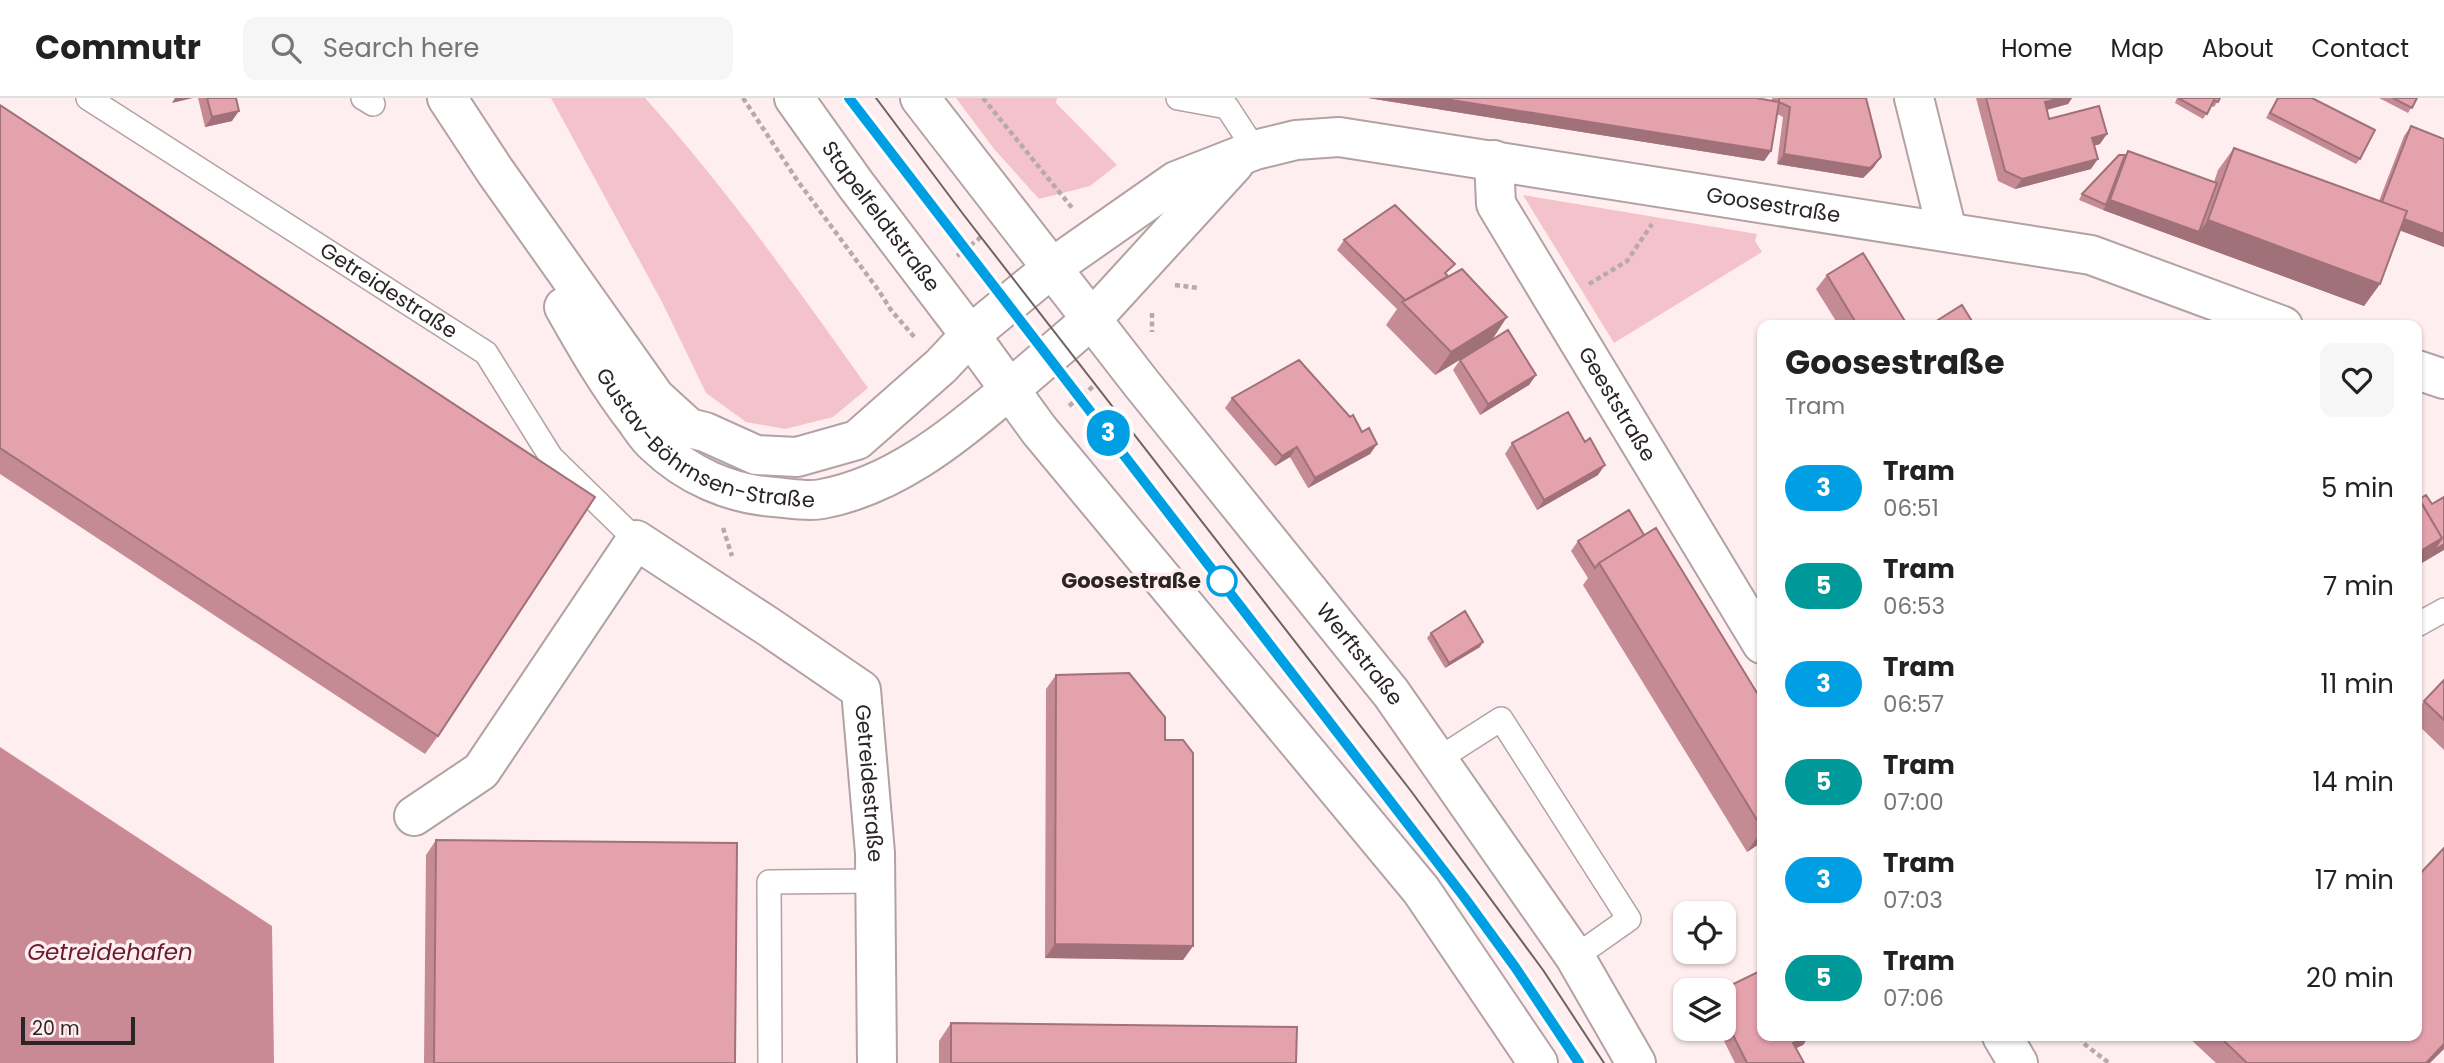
<!DOCTYPE html>
<html lang="en">
<head>
<meta charset="utf-8">
<style>
  :root { --surface:#fff; --page:#f6f6f6; --text:#222; --muted:#767676; --line:#e0e0e0 }
  body { margin:0; font-family:Poppins,sans-serif; background:var(--page); color:var(--text); height:100vh; display:flex; flex-direction:column; font-size:26px; white-space:nowrap }
  * { box-sizing:border-box; margin:0 }
  p { font-size:23px; color:var(--muted) }
  .icon { flex:none; width:38px; height:38px; fill:none; stroke:currentColor; stroke-width:2; stroke-linecap:round; stroke-linejoin:round }
  .map { position:relative; flex:1; overflow:hidden }
  .drawer { position:absolute; left:1757px; top:222px; width:665px; height:721px; display:flex; flex-direction:column; background:var(--surface); border-radius:14px; box-shadow:0 2px 5px #0004 }
  .drawer>* { flex:none }
  .badge { padding:0 14px; border-radius:23px; font-size:24px; line-height:46px }
  .buttons { position:absolute; left:1673px; top:803px; display:grid; gap:14px }
  .buttons a { display:grid; place-items:center; width:63px; height:63px; border-radius:14px; background:var(--surface); box-shadow:0 2px 5px #0004; font-size:35px }
  .scale { position:absolute; left:21px; bottom:18px; width:114px; box-sizing:border-box; padding-left:7px; border:4px solid #2b2525; border-top:0; font-size:19px; line-height:24px; white-space:nowrap; color:#2b2525; -webkit-text-stroke:5px #ffeef0; paint-order:stroke }
  .map>.badge { position:absolute; translate:-50% -50%; box-shadow:0 0 0 4px #fff }
  .round { display:grid; place-items:center; flex:none; width:74px; height:74px; border-radius:14px; background:var(--page) }
  .head { display:flex; align-items:center; justify-content:space-between; height:119px; padding:0 28px }
  h1 { font-size:33px; font-weight:700; line-height:52px }
  ul { padding:0; list-style:none }
  li { display:flex; align-items:center; gap:21px; height:98px; padding:0 28px }
  li div { flex:1 }
  li b { display:block; font-size:26px }
  li em { font-style:normal }
  li .badge { min-width:77px; font-weight:700; text-align:center }
  header { display:flex; align-items:center; gap:42px; box-sizing:border-box; height:98px; padding:0 35px; background:var(--surface); border-bottom:2px solid var(--line) }
  header strong { font-size:33px }
  nav { display:flex; gap:38px; margin-inline-start:auto; font-size:24px }
  .search { width:490px; height:63px; background:var(--page); display:flex; align-items:center; gap:18px; box-sizing:border-box; padding:0 24px; border-radius:14px; color:var(--muted); font-size:26px }
  .map>svg:first-child { display:block }
  .green { fill:#f4c2ca }
  .water { fill:#ca8a95 }
  .lines { fill:none; stroke-linecap:round; stroke-linejoin:round }
  .lane-casing { stroke:#b2a2a4; stroke-width:26 }
  .street-casing { stroke:#b2a2a4; stroke-width:42 }
  .primary-casing { stroke:#b2a2a4; stroke-width:42 }
  .path { stroke:#b8aaac; stroke-width:4.5; stroke-dasharray:5 3.5; stroke-linecap:butt }
  .lane { stroke:#fff; stroke-width:23 }
  .street { stroke:#fff; stroke-width:38 }
  .primary { stroke:#fff; stroke-width:38 }
  .tram { stroke:#6c6363; stroke-width:2 }
  .wall { fill:#c48b95 }
  .shaded-wall { fill:#a07179 }
  .building { fill:#e4a2ad; stroke:#a07179; stroke-width:2 }
  .line-casing { stroke:#fff; stroke-width:16 }
  .line { stroke:#009fe3; stroke-width:10 }
  .stop-dot { fill:#fff; stroke:#009fe3; stroke-width:3.5 }
  .labels { text-anchor:middle; stroke-width:7; stroke-linejoin:round; paint-order:stroke }
  .street-label { font-size:21px; fill:#2b2525; stroke:#ffeef0 }
  .stop-label { font-size:21px; font-weight:bold; fill:#2b2525; stroke:#ffeef0; text-anchor:end }
  .water-label { font-size:23px; font-style:italic; fill:#691c32; stroke:#ffeef0 }
</style>
</head>
<body>
<header>
<strong>Commutr</strong>
<div class="search"><svg class="icon" aria-label="search" viewBox="0 0 24 24"><circle cx="10" cy="10" r="6"/><path d="M15 15l6 6"/></svg>Search here</div>
<nav><a>Home</a><a>Map</a><a>About</a><a>Contact</a></nav>
</header>
<div class="map">
<svg width="2444" height="965" viewBox="0 0 2444 965">
  <rect width="100%" height="100%" fill="#ffeef0"/>
  <!-- green -->
  <path class="green" d="M 551,0 L 645,0 C 727,91 797,190 868,290 L 833,319 L 785,331 L 746,324 L 706,295 L 662,204 Z
    M 956,0 L 1057,0 L 1056,5 L 1117,67 L 1090,88 L 1039,101 L 995,52 Z
    M 1523,97 L 1757,136 L 1755,143 L 1762,154 L 1614,245 Z"/>
  <!-- water -->
  <path class="water" d="M 0,649 L 272,828 L 274,965 L 0,965 Z"/>
  <g class="lines">
    <defs>
      <g id="lane">
        <path id="s1" d="M 88,0 L 486,255 L 551,359 L 636,442"/>
        <path d="M 363,0 L 373,6"/>
        <path d="M 1178,0 L 1227,9 L 1255,52"/>
        <path d="M 2417,527 L 2444,512"/>
        <path d="M 1437,662 L 1501,621 L 1629,821 L 1575,859"/>
        <path d="M 770,965 L 769,784 L 875,783"/>
      </g>
      <g id="street">
        <path d="M 447,0 L 495,73 L 655,299 L 689,330 L 705,334 L 756,357 L 797,359 L 857,342 L 941,268 L 970,237"/>
        <path d="M 1914,0 L 1947,133"/>
        <path id="s2" d="M 1494,62 L 1496,106 L 1762,546"/>
        <path id="s3" d="M 1053,169 L 1176,83 L 1255,52 L 1296,42 L 1339,39 L 2091,157 L 2283,228"/>
        <path id="s4" d="M 564,209 C 586,248 608,286 635,321 C 641,329 647,339 655,346 C 687,377 730,396 774,399 C 789,400 807,404 822,401 C 896,387 952,339 1008,293"/>
        <path d="M 1093,220 L 1234,66"/>
        <path d="M 2417,272 L 2444,281"/>
        <path id="s5" d="M 414,718 L 481,673 L 636,442 L 769,529 L 861,592 L 875,755 L 877,965"/>
        <path d="M 2002,938 L 2018,965"/>
      </g>
      <g id="primary">
        <path id="s6" d="M 794,0 L 856,87 L 970,237 L 1039,332 L 1421,792 L 1538,965"/>
        <path id="s7" d="M 920,0 L 1141,285 L 1391,595 L 1575,859 L 1636,965"/>
        <path d="M 970,237 L 1053,169"/>
        <path d="M 1008,293 L 1093,220"/>
      </g>
    </defs>
    <!-- lane casing -->
    <use href="#lane" class="lane-casing"/>
    <!-- street casing -->
    <use href="#street" class="street-casing"/>
    <!-- primary casing -->
    <use href="#primary" class="primary-casing"/>
    <!-- path -->
    <path class="path" d="M 743,0 L 797,82 L 879,193 L 891,212 L 916,241
      M 983,0 L 1073,111
      M 957,158 L 981,139
      M 1589,186 L 1627,163 L 1652,126
      M 1175,187 L 1198,190
      M 1152,215 L 1152,234
      M 1069,308 L 1095,287
      M 723,430 L 732,458
      M 2081,938 L 2083,945 L 2109,965"/>
    <!-- lane -->
    <use href="#lane" class="lane"/>
    <!-- street -->
    <use href="#street" class="street"/>
    <!-- primary -->
    <use href="#primary" class="primary"/>
    <!-- tram -->
    <path class="tram" d="M 849,0 L 1464,799 L 1515,869 L 1578,965
      M 876,0 L 963,116 L 1411,693 L 1543,872 L 1604,965"/>
  </g>
  <!-- wall -->
  <path class="wall" d="M 198,0 L 236,0 L 232,23 L 205,29 Z
    M 1368,0 L 1756,0 L 1772,3 L 1772,0 L 1866,0 L 1874,69 L 1863,80 L 1777,66 L 1783,19 L 1777,16 L 1771,53 L 1764,63 Z
    M 1976,0 L 2072,0 L 2068,6 L 2047,12 L 2049,21 L 2100,46 L 2094,48 L 2091,71 L 2015,91 L 1998,83 Z
    M 2177,0 L 2220,0 L 2214,9 L 2211,8 L 2203,21 L 2175,5 Z
    M 2277,0 L 2312,0 L 2360,61 L 2356,66 L 2266,20 Z
    M 2379,0 L 2417,0 L 2408,15 Z
    M 0,7 L 438,638 L 425,656 L 0,376 Z
    M 2411,28 L 2444,41 L 2444,149 L 2400,132 L 2380,186 L 2364,208 L 2103,112 L 2079,102 L 2082,96 L 2125,57 L 2128,53 L 2214,84 L 2218,72 L 2234,50 L 2379,103 L 2404,38 Z
    M 1344,142 L 1447,177 L 1492,242 L 1435,277 L 1386,227 L 1397,211 L 1337,152 Z
    M 1827,177 L 1908,228 L 1839,228 L 1816,191 Z
    M 1938,222 L 1975,228 L 1935,228 Z
    M 1460,262 L 1536,277 L 1529,287 L 1480,317 L 1453,272 Z
    M 1232,300 L 1362,334 L 1377,346 L 1370,356 L 1308,390 L 1290,359 L 1275,368 L 1225,310 Z
    M 1585,344 L 1598,377 L 1537,412 L 1505,356 L 1512,345 Z
    M 1644,437 L 1762,603 L 1762,744 L 1747,754 L 1583,487 L 1588,480 L 1571,453 L 1578,443 Z
    M 1762,444 L 1762,461 L 1757,452 Z
    M 1431,535 L 1480,549 L 1445,570 L 1427,540 Z
    M 1056,577 L 1165,642 L 1193,848 L 1183,862 L 1045,860 L 1046,591 Z
    M 2444,582 L 2444,652 L 2417,626 L 2417,613 L 2424,603 Z
    M 436,742 L 735,965 L 424,965 L 426,757 Z
    M 1724,892 L 1762,938 L 1809,938 L 1803,947 L 1796,950 L 1804,965 L 1735,965 L 1718,931 L 1724,931 Z
    M 951,925 L 1296,965 L 939,965 L 939,943 Z
    M 2187,938 L 2417,938 L 2430,965 L 2216,965 Z"/>
  <!-- shaded-wall -->
  <path class="shaded-wall" d="M 175,0 L 193,0 L 172,5 Z
    M 1368,0 L 1439,0 L 1771,53 L 1764,63 Z
    M 2061,0 L 2072,0 L 2068,6 L 2038,14 L 2045,4 Z
    M 239,13 L 232,23 L 205,29 L 212,19 Z
    M 2107,36 L 2100,46 L 2085,50 L 2092,40 Z
    M 1784,56 L 1881,59 L 1874,69 L 1863,80 L 1777,66 Z
    M 2098,61 L 2091,71 L 2015,91 L 2022,81 Z
    M 2110,102 L 2199,134 L 2208,122 L 2380,186 L 2364,208 L 2103,112 Z
    M 2379,112 L 2444,136 L 2444,149 L 2372,122 Z
    M 1507,219 L 1492,242 L 1435,277 L 1451,254 Z
    M 1536,277 L 1529,287 L 1480,317 L 1488,306 Z
    M 1377,346 L 1370,356 L 1308,390 L 1315,380 Z
    M 1297,349 L 1290,359 L 1275,368 L 1282,358 Z
    M 1605,367 L 1598,377 L 1537,412 L 1544,402 Z
    M 2442,440 L 2444,446 L 2444,452 L 2417,468 L 2417,455 Z
    M 1483,544 L 1480,549 L 1445,570 L 1449,565 Z
    M 1762,732 L 1762,744 L 1747,754 Z
    M 1055,846 L 1193,848 L 1183,862 L 1045,860 Z
    M 1807,938 L 1809,938 L 1803,947 L 1786,955 L 1793,945 Z
    M 2444,946 L 2444,951 L 2430,965 L 2426,965 Z"/>
  <!-- building -->
  <path class="building" d="M 207,0 L 236,0 L 239,13 L 212,19 Z
    M 1439,0 L 1756,0 L 1779,4 L 1779,0 L 1866,0 L 1881,59 L 1870,70 L 1784,56 L 1790,9 L 1779,4 L 1771,53 Z
    M 1986,0 L 2061,0 L 2045,4 L 2049,21 L 2099,8 L 2107,36 L 2092,40 L 2098,61 L 2022,81 L 2005,73 Z
    M 2178,0 L 2220,0 L 2218,4 L 2214,2 L 2207,16 Z
    M 2278,0 L 2312,0 L 2375,32 L 2360,61 L 2270,15 Z
    M 2393,0 L 2417,0 L 2412,10 Z
    M 0,7 L 595,399 L 438,638 L 0,350 Z
    M 2411,28 L 2444,41 L 2444,136 L 2404,121 L 2407,113 L 2382,104 Z
    M 2234,50 L 2407,113 L 2380,186 L 2208,122 Z
    M 2128,53 L 2217,85 L 2199,134 L 2110,102 Z
    M 2119,57 L 2125,57 L 2106,107 L 2082,96 Z
    M 1395,107 L 1455,166 L 1445,175 L 1448,178 L 1405,202 L 1344,142 Z
    M 1863,155 L 1908,228 L 1858,228 L 1827,177 Z
    M 1462,171 L 1507,219 L 1451,254 L 1402,204 Z
    M 1962,207 L 1975,228 L 1942,228 L 1938,222 Z
    M 1508,232 L 1536,277 L 1488,306 L 1460,262 Z
    M 1299,262 L 1350,319 L 1353,317 L 1362,334 L 1369,330 L 1377,346 L 1315,380 L 1297,349 L 1282,358 L 1232,300 Z
    M 1568,314 L 1585,344 L 1590,340 L 1605,367 L 1544,402 L 1512,345 Z
    M 2417,397 L 2442,440 L 2417,455 Z
    M 2426,397 L 2432,406 L 2444,399 L 2444,446 L 2433,453 L 2442,440 L 2419,401 Z
    M 1629,412 L 1644,437 L 1599,465 L 1595,470 L 1578,443 Z
    M 1656,430 L 1762,603 L 1762,730 L 1599,465 Z
    M 1465,513 L 1483,544 L 1449,565 L 1431,535 Z
    M 1129,575 L 1165,619 L 1165,642 L 1183,642 L 1193,655 L 1193,848 L 1055,846 L 1056,577 Z
    M 2444,582 L 2444,622 L 2424,603 Z
    M 436,742 L 737,745 L 735,965 L 434,965 Z
    M 2444,750 L 2444,946 L 2426,965 L 2247,965 L 2219,938 L 2417,938 L 2417,779 Z
    M 1762,872 L 1762,938 L 1807,938 L 1793,945 L 1804,965 L 1747,965 L 1724,919 L 1724,892 L 1721,892 Z
    M 951,925 L 1297,929 L 1296,965 L 951,965 Z"/>
  <g class="lines">
    <defs>
      <path id="line" d="M 849,0 L 1464,799 L 1515,869 L 1579,965"/>
    </defs>
    <!-- line casing -->
    <use href="#line" class="line-casing"/>
    <!-- line -->
    <use href="#line" class="line"/>
  </g>
  <!-- markers -->
  <circle class="stop-dot" cx="1222" cy="483" r="14"/>
  <g class="labels">
    <!-- street labels -->
    <g class="street-label">
      <text dy="7" stroke="none"><textPath href="#s3" startOffset="760">Goosestraße</textPath></text>
      <text dy="7" stroke="none"><textPath href="#s6" startOffset="147">Stapelfeldtstraße</textPath></text>
      <text dy="7" stroke="none"><textPath href="#s1" startOffset="357">Getreidestraße</textPath></text>
      <text dy="7" stroke="none"><textPath href="#s2" startOffset="278">Geeststraße</textPath></text>
      <text dy="7" stroke="none"><textPath href="#s4" startOffset="206">Gustav-Böhrnsen-Straße</textPath></text>
      <text dy="7" stroke="none"><textPath href="#s7" startOffset="709">Werftstraße</textPath></text>
      <text dy="7" stroke="none"><textPath href="#s5" startOffset="723">Getreidestraße</textPath></text>
    </g>
    <!-- stop labels -->
    <g class="stop-label">
      <text x="1201" y="490">Goosestraße</text>
    </g>
    <!-- water labels -->
    <g class="water-label">
      <text x="110" y="862">Getreidehafen</text>
    </g>
  </g>
</svg>
<div class="buttons">
<a><svg class="icon" aria-label="locate" viewBox="0 0 24 24"><circle cx="12" cy="12" r="6"/><path d="M12 2v4M12 18v4M2 12h4M18 12h4"/></svg></a>
<a><svg class="icon" aria-label="layers" viewBox="0 0 24 24"><path d="M12 4l9 5-9 5-9-5zM3 14l9 5 9-5"/></svg></a>
</div>
<div class="scale">20 m</div>
<b class="badge" style="left:1108px;top:335px;background:#009fe3;color:#fff">3</b>
<section class="drawer">
<div class="head"><div><h1>Goosestraße</h1><p>Tram</p></div><a class="round"><svg class="icon" aria-label="heart" viewBox="0 0 24 24"><path d="M12 20l-8-8c-3-5 5-10 8-4 3-6 11-1 8 4z"/></svg></a></div>
<ul>
<li><span class="badge" style="background:#009fe3;color:#fff">3</span><div><b>Tram</b><p>06:51</p></div><em>5 min</em></li>
<li><span class="badge" style="background:#099;color:#fff">5</span><div><b>Tram</b><p>06:53</p></div><em>7 min</em></li>
<li><span class="badge" style="background:#009fe3;color:#fff">3</span><div><b>Tram</b><p>06:57</p></div><em>11 min</em></li>
<li><span class="badge" style="background:#099;color:#fff">5</span><div><b>Tram</b><p>07:00</p></div><em>14 min</em></li>
<li><span class="badge" style="background:#009fe3;color:#fff">3</span><div><b>Tram</b><p>07:03</p></div><em>17 min</em></li>
<li><span class="badge" style="background:#099;color:#fff">5</span><div><b>Tram</b><p>07:06</p></div><em>20 min</em></li>
</ul>
</section>
</div>
</body>
</html>
